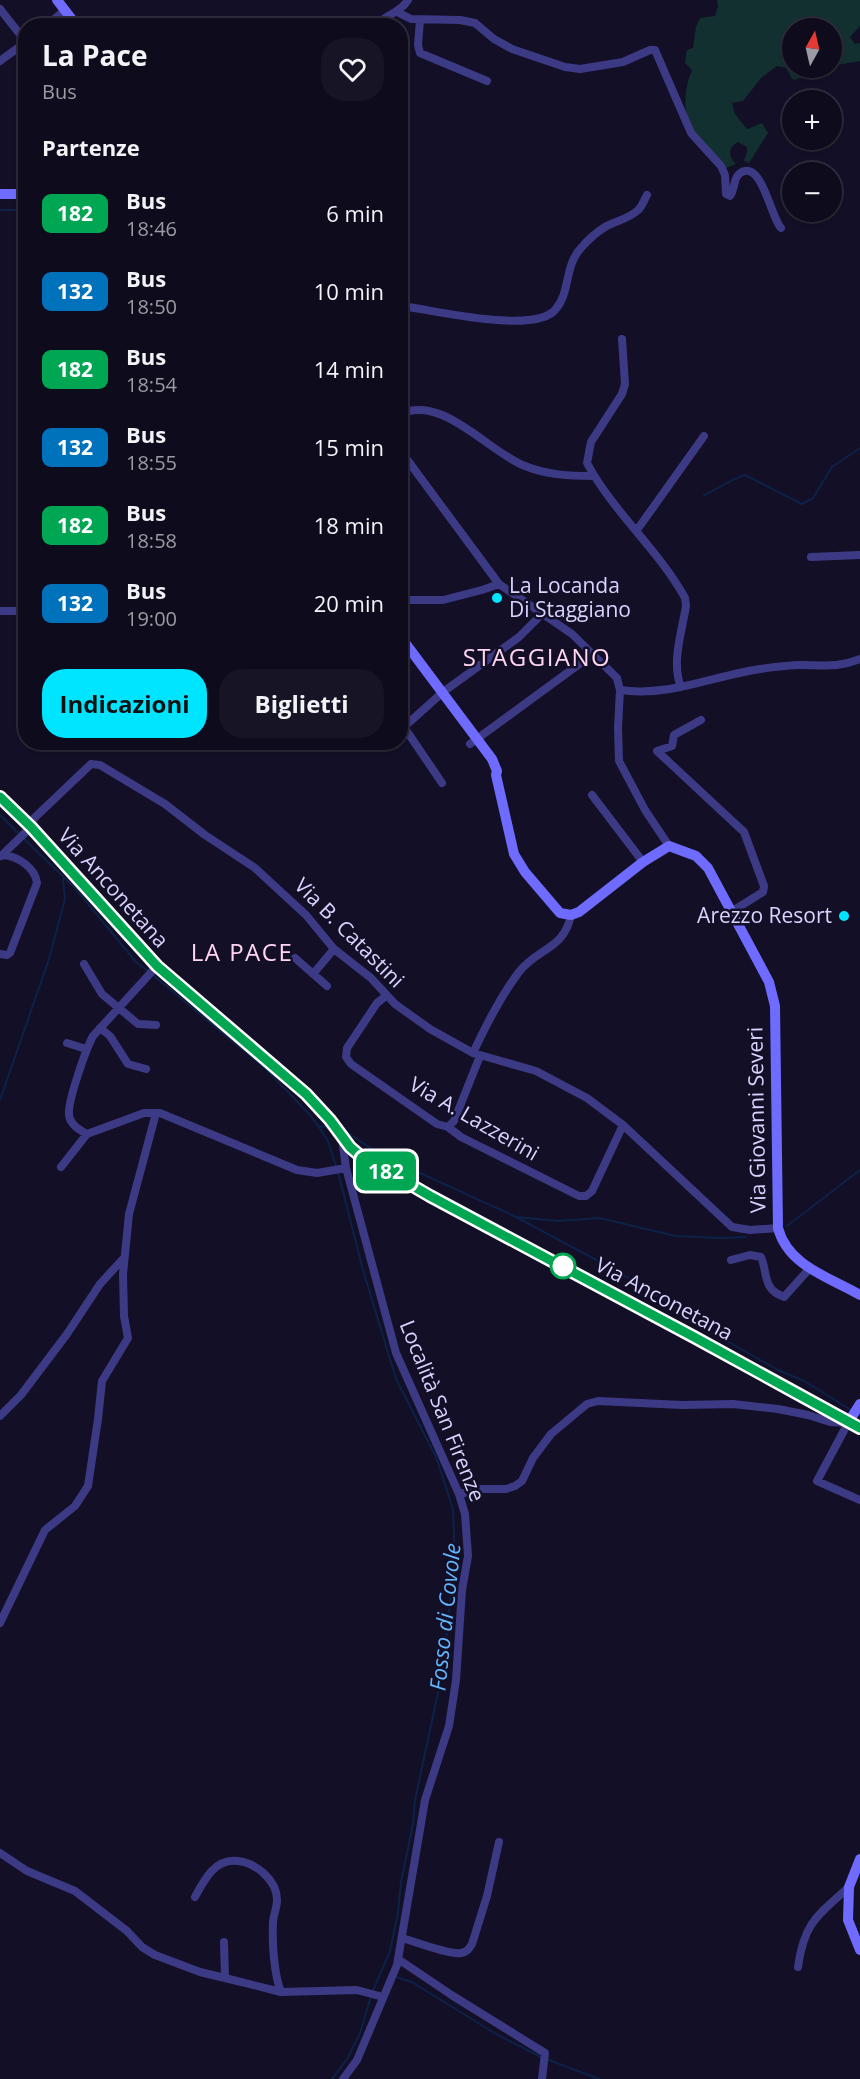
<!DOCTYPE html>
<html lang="it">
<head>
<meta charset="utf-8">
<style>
  :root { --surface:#0e0b1c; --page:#171425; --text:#f1f3f6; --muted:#9b9ba3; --line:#2e2b3b; --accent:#00e5ff }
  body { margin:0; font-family:"Open Sans",sans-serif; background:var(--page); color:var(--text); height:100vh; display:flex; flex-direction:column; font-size:22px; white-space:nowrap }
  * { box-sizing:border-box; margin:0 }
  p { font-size:20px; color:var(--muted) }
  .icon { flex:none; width:33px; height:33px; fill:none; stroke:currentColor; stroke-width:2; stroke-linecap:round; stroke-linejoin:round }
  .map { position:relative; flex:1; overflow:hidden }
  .panel { position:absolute; left:18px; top:18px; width:390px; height:732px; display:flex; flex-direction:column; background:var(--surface); border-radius:24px; box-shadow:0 2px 4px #0004,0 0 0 2px var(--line) }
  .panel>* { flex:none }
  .badge { padding:0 12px; border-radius:9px; font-size:21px; line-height:39px }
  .needle { width:39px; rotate:8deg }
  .tools { position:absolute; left:782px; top:18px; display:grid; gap:12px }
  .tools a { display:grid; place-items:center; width:60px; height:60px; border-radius:50%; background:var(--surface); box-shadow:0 2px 4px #0004,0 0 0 2px var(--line); font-size:30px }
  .map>.badge { position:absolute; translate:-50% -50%; box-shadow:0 0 0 3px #fff }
  h2 { padding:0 24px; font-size:22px; line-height:54px }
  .round { display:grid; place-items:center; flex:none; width:63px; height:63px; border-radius:24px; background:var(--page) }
  .summary { display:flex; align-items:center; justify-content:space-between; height:102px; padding:0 24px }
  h1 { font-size:28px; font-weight:700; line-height:45px }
  .cta { display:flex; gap:12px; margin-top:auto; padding:12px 24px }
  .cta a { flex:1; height:69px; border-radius:24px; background:var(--accent); color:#111; font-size:24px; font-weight:700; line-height:69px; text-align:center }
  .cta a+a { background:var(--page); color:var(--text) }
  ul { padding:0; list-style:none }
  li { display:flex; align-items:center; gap:18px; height:78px; padding:0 24px }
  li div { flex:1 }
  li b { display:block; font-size:22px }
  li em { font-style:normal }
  li .badge { min-width:66px; font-weight:700; text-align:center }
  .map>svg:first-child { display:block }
  .green { fill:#12302f }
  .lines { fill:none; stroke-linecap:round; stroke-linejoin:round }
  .stream { stroke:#0c2248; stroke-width:2 }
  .street { stroke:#3d3a85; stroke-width:8 }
  .secondary { stroke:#6f6bff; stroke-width:10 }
  .line-casing { stroke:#fff; stroke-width:14 }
  .line { stroke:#00a651; stroke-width:9 }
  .poi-dot { fill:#00e5ff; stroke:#130f26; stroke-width:2 }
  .stop-dot { fill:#fff; stroke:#00a651; stroke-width:3 }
  .labels { text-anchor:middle; stroke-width:5; stroke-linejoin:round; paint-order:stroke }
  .poi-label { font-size:21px; fill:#d9d4ff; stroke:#130f26; text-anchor:start }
  .street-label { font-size:21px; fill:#d9d4ff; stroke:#130f26 }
  .water-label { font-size:22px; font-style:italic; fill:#62b6ff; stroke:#130f26 }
  .quarter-label { font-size:24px; letter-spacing:1.5px; fill:#ffd6f0; stroke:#130f26 }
</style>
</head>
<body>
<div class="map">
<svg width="860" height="2079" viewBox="0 0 860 2079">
  <rect width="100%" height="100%" fill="#130f26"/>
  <!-- green -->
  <path class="green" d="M 717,0 L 860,0 L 860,26 L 850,37 L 855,44 L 860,43 L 860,61 L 831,66 L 831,28 L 792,28 L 792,68 L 825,68 L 794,80 L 791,77 L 786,68 L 777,66 L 761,78 L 743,101 L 732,103 L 735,114 L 747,129 L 762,123 L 768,133 L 749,163 L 744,161 L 747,152 L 747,147 L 738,142 C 728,147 728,157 736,164 L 724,169 C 716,153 700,143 691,127 C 682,111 685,86 692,70 L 685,63 L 687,50 L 693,48 L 696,27 L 700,18 L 715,16 L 718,6 Z"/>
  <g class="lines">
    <!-- stream -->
    <path class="stream" d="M 0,210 L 26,210
      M 704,495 C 714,491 737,476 745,475 L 802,504 L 813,498 L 832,467 L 860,448
      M 0,815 L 19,834
      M 23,838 L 75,888 L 136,962 L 148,971
      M 153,975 L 265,1068 L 310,1115 L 318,1126 L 328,1127
      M 0,1100 L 49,959 L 65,899 L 63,879
      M 319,1127 L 328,1141 L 339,1176 L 363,1270 L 396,1379 L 436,1457 L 446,1487 L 453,1510 L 455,1559 L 442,1674 L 415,1800 L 413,1824 L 401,1882 L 398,1913 L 390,1951 L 372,1993 L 360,2033 L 347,2059 L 332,2079
      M 343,1130 L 383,1156 L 514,1216 L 617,1271 L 661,1298 L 706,1329 L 778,1370 L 804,1381 L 851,1410
      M 517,1217 L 558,1221 L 599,1218 L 676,1236 L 720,1238 L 746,1237
      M 787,1226 L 860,1170
      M 396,1977 L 412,1982 L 496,2034 L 541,2057 L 599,2079"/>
    <!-- street -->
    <path class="street" d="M 0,9 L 26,42
      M 397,12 L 411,19 L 460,20 L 475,23 L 494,39 L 512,49 L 565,67 L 580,69 L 623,62 L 650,50 L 655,50 L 691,133 L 721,166 L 725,175 L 726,194 L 730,196 C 735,189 733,180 739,174 C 761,156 771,218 781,228
      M 420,20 L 418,45 L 420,53 L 487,81
      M 46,26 L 65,10
      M 376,26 C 385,14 398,15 408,0
      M 0,61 L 26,42
      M 400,308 L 408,307 C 438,311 534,334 555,310 C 571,292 564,266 581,248 C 587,241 597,232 605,227 C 615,221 629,219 638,210 C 642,207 644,200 647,195
      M 622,339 L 625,384 L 622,394 L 591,442 L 587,463 C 613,512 658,549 685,598 L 686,606 C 682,631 671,663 681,687
      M 400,394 L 406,411
      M 400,414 C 443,394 488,452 525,466 C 547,475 570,476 594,476
      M 400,450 L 499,584 L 572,634 L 617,678 L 620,690 L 618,728 L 619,761 L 645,810 L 669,846
      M 637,530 L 704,436
      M 811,557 L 860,555
      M 400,600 L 443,600 L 482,590 L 499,584
      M 0,611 L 26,611
      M 620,690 C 670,697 713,676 760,669 C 774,667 788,665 801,665 C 824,665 838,668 860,659
      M 701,720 L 674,735 L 672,746 L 657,751 L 744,832 L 764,886 L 763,892 L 731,912
      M 470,744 L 593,654
      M 442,783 L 404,727 L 443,692 L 519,637 L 543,613
      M 592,795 L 643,862
      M 28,824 L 91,764 L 100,765 L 165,804 L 205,835 L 255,868 L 306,915 L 334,949 L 371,978 L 395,1004 L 430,1029 L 473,1053 L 536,1071 L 587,1098 L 623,1125 L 732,1227 L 750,1230 L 778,1228
      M 1,856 L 31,827
      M 0,954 L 7,955 L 10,953 L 37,883 C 35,867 17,856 3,855
      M 295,958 L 327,986
      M 84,964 L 102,994 L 138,1024 L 156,1025
      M 157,966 L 93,1036 C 86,1049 68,1100 69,1114 C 69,1123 79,1130 87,1134 L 144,1113 L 160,1113 L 297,1170 L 317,1173 L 346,1168
      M 313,974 L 334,949
      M 386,996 L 377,1003 L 347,1048 L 346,1057 L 351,1064 L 437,1124 L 448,1127 L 461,1137 L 579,1196 L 586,1196 L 592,1191 L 623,1125
      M 100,1028 L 110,1036 L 128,1064 L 146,1069
      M 67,1043 L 86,1049
      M 473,1053 C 486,1025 500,997 519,972 C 537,948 564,950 571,915
      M 448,1127 L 454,1121 L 480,1056
      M 342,1138 L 346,1168 L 396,1353 L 459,1494 L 465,1514 L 468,1556 L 462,1590 L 456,1680 L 449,1726 L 425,1800 L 397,1965 L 357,2060 L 343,2079
      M 61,1167 L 87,1134
      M 731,1260 L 750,1255 L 761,1257 C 768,1273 762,1289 784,1297 L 810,1268
      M 0,1416 L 21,1395 L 67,1334 L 100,1284 L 123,1259
      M 459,1494 L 482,1489 L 506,1489 L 515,1486 L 522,1481 L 533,1458 L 551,1434 L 587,1404 L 598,1401 L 682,1405 L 733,1404 L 778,1409 L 808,1415 L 830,1422 L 848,1423 L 817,1481 L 860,1500
      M 0,1623 L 45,1530 L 75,1506 L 88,1486 L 98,1419 L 102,1381 L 128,1338 L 124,1316 L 123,1274 L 129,1214 L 156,1113
      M 0,1853 L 27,1871 L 75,1891 L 127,1931 L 142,1947 L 155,1955 L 200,1972 L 225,1978
      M 195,1897 C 204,1880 215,1858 238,1861 C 256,1863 277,1880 277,1900 C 277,1908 273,1916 273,1923 C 272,1942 274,1975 281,1992 L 357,1990 L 383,1997
      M 402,1938 C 416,1942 449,1955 461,1953 C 467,1952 469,1949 472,1944 L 487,1896 L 499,1842
      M 224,1942 L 225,1978 L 281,1992
      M 398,1959 L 453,1996 L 545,2053 L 542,2079
      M 798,1967 C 804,1922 818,1915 849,1887"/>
    <!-- secondary -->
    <path class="secondary" d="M 57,0 L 77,26
      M 0,194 L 26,194
      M 400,636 L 492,759 L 497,771 L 496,775 L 514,854 L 525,872 L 560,913 L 571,915 L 579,912 L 643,862 L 669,846 L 696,856 L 708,868 L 769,982 L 775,1006 L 778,1228 C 788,1266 829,1277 860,1295
      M 0,797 L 31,827 L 156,965 L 306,1094 L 358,1154 L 430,1195 L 694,1337 L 860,1428
      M 848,1423 L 860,1404
      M 860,1859 L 849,1887 L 848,1920 L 860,1950"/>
  </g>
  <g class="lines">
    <defs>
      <path id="line" d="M 0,797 L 31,827 L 157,966 L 306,1094 L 330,1120 L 350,1147 L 358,1154 L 430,1196 L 694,1337 L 860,1428"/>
    </defs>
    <!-- line casing -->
    <use href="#line" class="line-casing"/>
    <!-- line -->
    <use href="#line" class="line"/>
  </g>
  <!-- markers -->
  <g class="poi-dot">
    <circle cx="497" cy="598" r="6"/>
    <circle cx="844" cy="916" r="6"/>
  </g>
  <circle class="stop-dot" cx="563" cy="1266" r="12"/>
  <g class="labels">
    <!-- poi labels -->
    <g class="poi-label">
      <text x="509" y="593">La Locanda<tspan x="509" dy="24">Di Staggiano</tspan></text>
      <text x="832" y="923" text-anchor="end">Arezzo Resort</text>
    </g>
    <!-- street labels -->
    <g class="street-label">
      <text transform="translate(113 888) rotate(48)" y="7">Via Anconetana</text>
      <text transform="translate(349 933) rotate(45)" y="7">Via B. Catastini</text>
      <text transform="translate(474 1119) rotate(30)" y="7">Via A. Lazzerini</text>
      <text transform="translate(757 1120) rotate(-91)" y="7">Via Giovanni Severi</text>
      <text transform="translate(664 1299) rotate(28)" y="7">Via Anconetana</text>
      <text transform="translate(442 1411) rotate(68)" y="7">Località San Firenze</text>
    </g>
    <!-- water labels -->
    <g class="water-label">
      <text transform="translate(445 1617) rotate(-84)" y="8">Fosso di Covole</text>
    </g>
    <!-- quarter labels -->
    <g class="quarter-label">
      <text x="537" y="666">STAGGIANO</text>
      <text x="242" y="961">LA PACE</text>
    </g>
  </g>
</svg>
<div class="tools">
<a><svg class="needle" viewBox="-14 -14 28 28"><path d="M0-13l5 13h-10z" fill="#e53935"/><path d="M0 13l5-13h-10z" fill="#9b9ba3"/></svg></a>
<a>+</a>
<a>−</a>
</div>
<b class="badge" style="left:386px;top:1171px;background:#00a651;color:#fff">182</b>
<section class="panel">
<div class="summary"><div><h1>La Pace</h1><p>Bus</p></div><a class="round"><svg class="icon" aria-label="heart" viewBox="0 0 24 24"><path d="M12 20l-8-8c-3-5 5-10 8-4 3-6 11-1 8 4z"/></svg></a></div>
<h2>Partenze</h2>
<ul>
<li><span class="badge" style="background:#00a651;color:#fff">182</span><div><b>Bus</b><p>18:46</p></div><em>6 min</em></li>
<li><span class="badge" style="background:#0072bc;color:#fff">132</span><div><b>Bus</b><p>18:50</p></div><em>10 min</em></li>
<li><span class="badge" style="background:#00a651;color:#fff">182</span><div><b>Bus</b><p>18:54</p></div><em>14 min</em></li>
<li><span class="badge" style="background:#0072bc;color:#fff">132</span><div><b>Bus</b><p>18:55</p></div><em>15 min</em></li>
<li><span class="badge" style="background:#00a651;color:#fff">182</span><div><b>Bus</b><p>18:58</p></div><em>18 min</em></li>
<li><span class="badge" style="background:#0072bc;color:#fff">132</span><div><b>Bus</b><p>19:00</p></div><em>20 min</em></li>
</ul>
<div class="cta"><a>Indicazioni</a><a>Biglietti</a></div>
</section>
</div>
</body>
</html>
